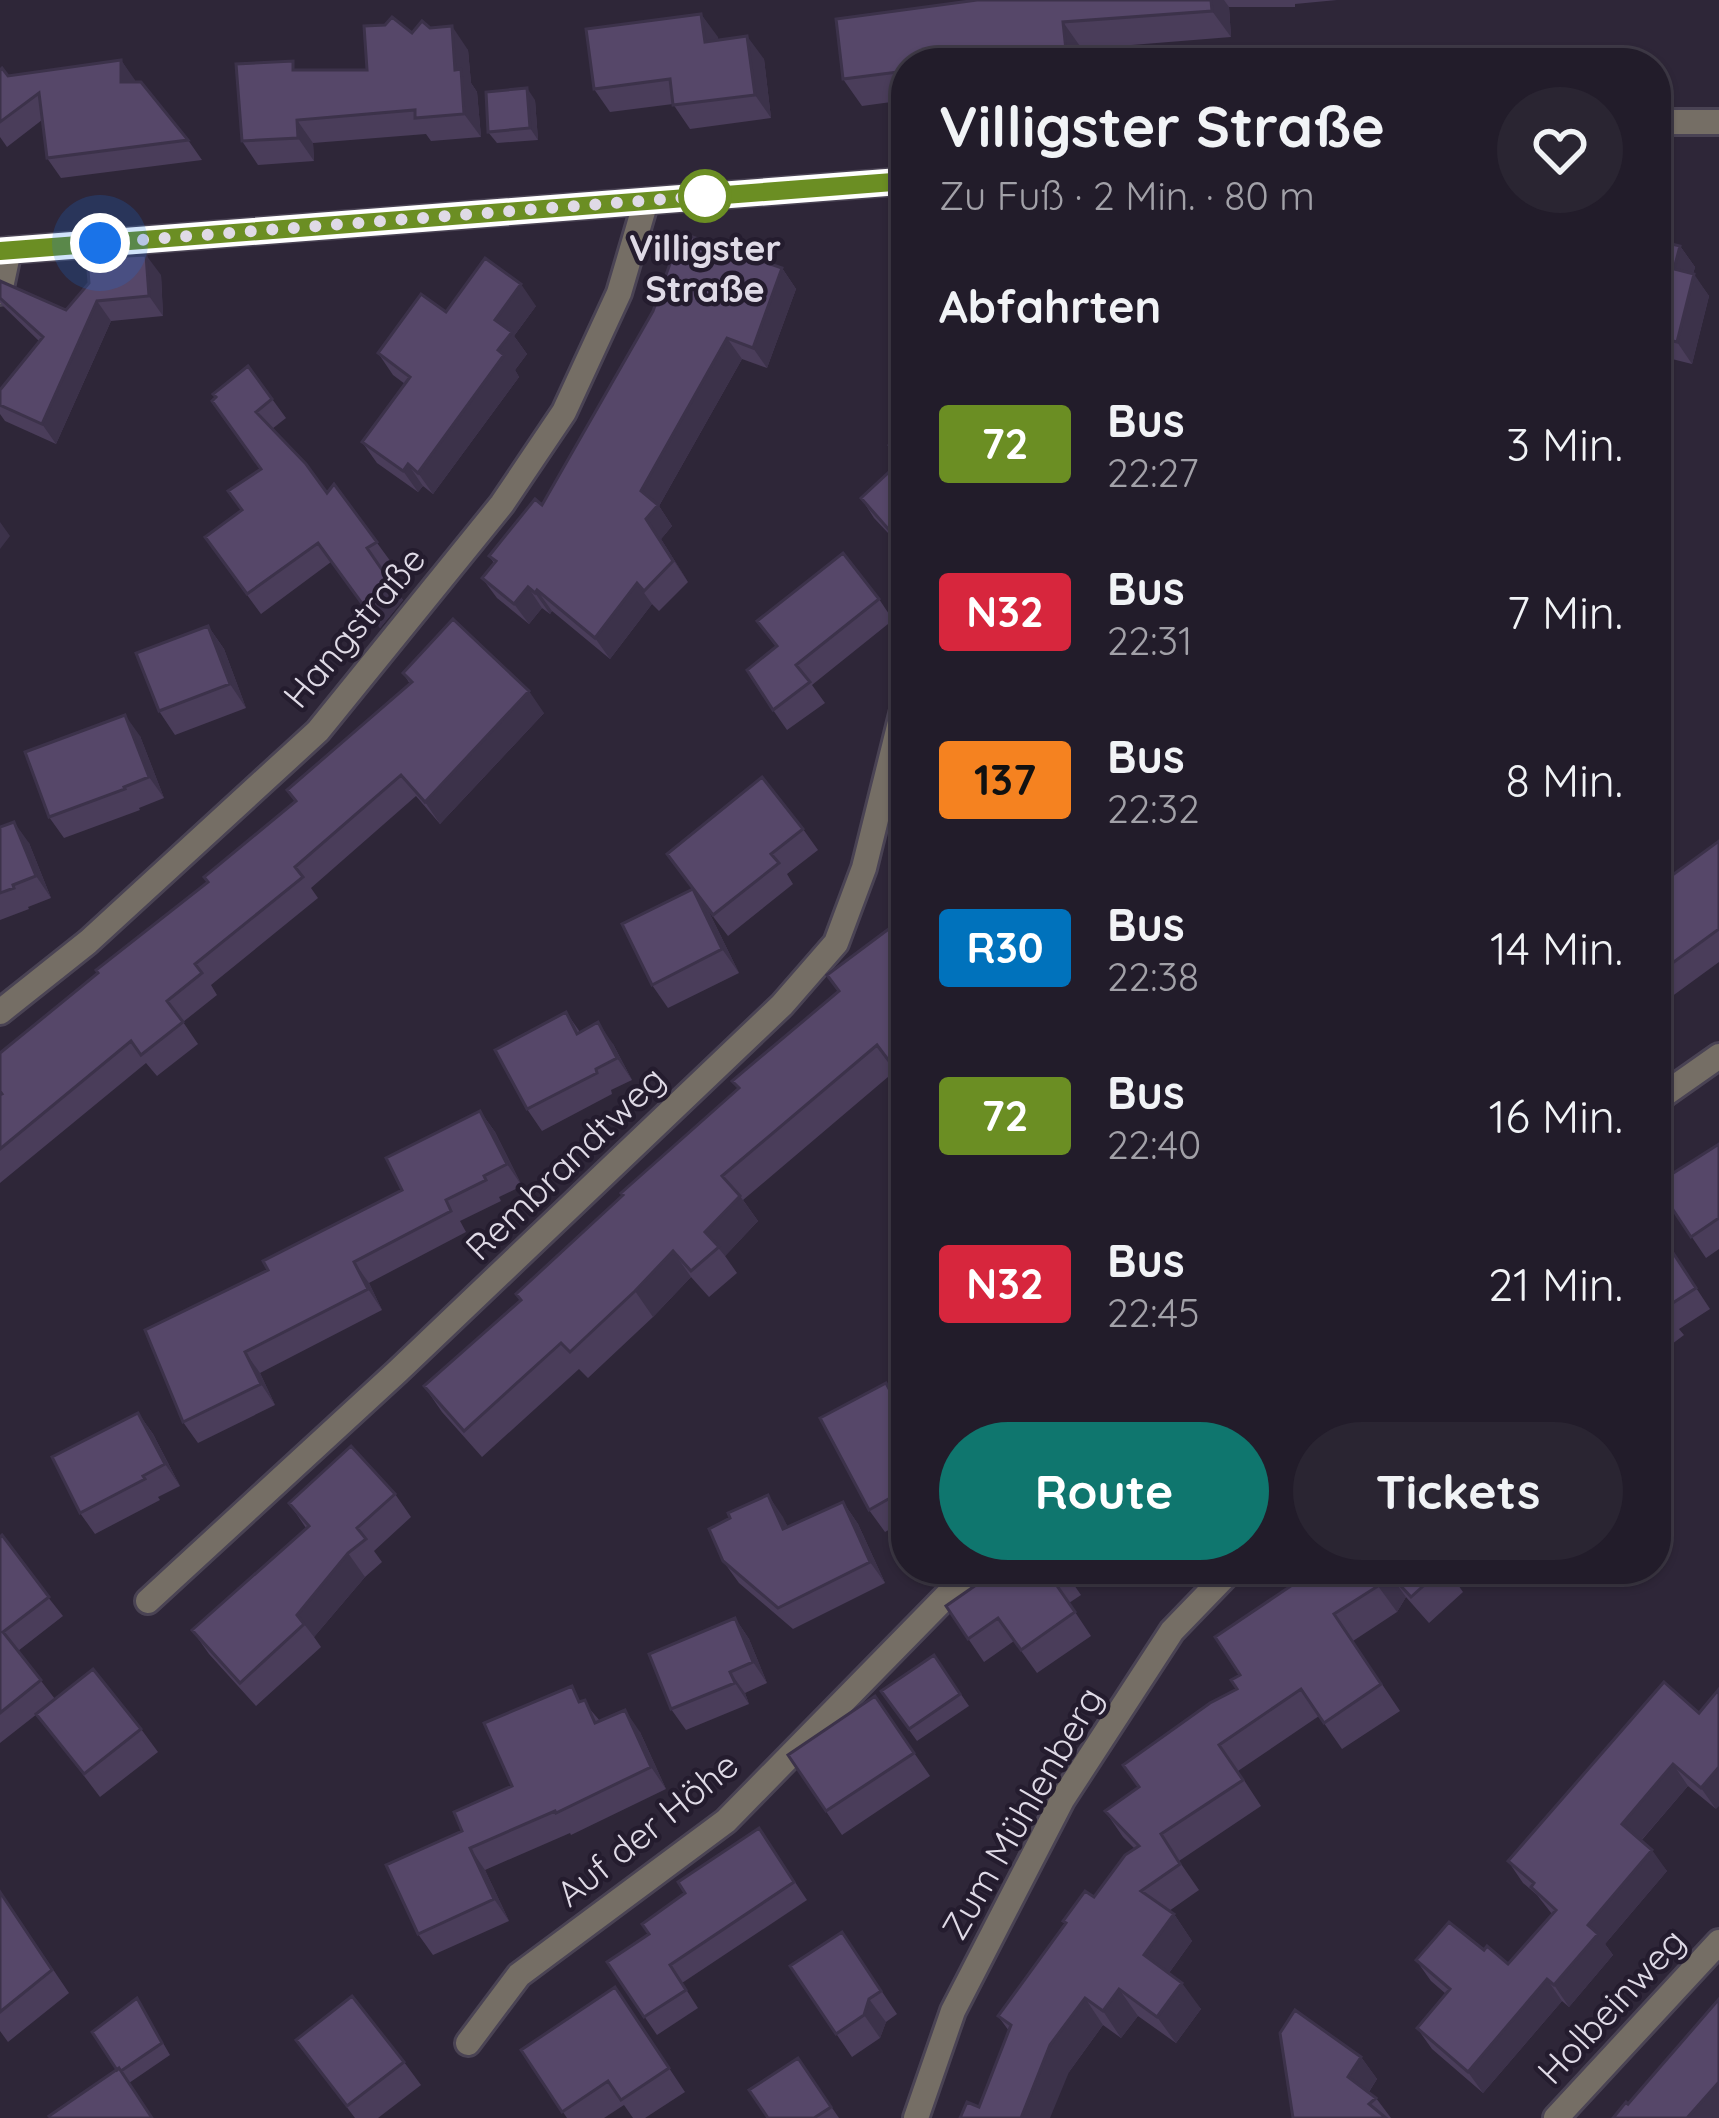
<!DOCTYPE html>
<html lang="de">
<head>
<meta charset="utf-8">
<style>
  :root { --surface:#221c2a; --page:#2a2532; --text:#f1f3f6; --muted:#a2a1a8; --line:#3f3a47; --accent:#0f766e }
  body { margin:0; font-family:Quicksand,sans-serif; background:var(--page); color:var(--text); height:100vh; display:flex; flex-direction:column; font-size:45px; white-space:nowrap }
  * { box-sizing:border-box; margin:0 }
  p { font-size:39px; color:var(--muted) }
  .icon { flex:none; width:66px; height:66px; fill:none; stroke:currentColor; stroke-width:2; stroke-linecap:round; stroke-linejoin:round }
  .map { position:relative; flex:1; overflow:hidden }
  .details { position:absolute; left:891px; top:48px; width:780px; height:1536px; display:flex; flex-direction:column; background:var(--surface); border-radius:48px; box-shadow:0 3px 9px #0004,0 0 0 3px var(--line) }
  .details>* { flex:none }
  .badge { padding:0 24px; border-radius:9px; font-size:42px; line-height:78px }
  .you { position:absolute; width:60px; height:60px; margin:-30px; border:9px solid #fff; border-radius:50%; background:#1a73e8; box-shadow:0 0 0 18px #1a73e833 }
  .map>.badge { position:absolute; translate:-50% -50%; box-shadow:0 0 0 6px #fff }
  h2 { padding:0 48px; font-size:45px; line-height:108px }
  .round { display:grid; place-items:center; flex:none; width:126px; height:126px; border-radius:63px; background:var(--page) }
  .head { display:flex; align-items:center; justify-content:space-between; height:204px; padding:0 48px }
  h1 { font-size:57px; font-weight:700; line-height:90px }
  .cta { display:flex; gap:24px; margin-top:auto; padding:24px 48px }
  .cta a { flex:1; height:138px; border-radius:72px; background:var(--accent); color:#fff; font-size:48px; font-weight:700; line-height:138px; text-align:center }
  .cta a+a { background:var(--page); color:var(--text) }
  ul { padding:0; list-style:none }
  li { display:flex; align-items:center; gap:36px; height:168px; padding:0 48px }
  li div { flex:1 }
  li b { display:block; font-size:45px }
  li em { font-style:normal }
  li .badge { min-width:132px; font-weight:700; text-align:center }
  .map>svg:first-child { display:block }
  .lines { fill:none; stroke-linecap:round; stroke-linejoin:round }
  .minor-casing { stroke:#4a4354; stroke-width:30 }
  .minor { stroke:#756e65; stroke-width:24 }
  .wall { fill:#4a3d5a }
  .shaded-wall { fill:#3c324a }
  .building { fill:#564769; stroke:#3c324a; stroke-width:3 }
  .line-casing { stroke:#fff; stroke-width:27 }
  .line { stroke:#6b8e23; stroke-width:18 }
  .walk { stroke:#dfdae6; stroke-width:12; stroke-dasharray:0 21.6 }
  .stop-dot { fill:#fff; stroke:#6b8e23; stroke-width:6 }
  .labels { text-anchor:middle; stroke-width:9; stroke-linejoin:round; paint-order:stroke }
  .stop-label { font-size:36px; font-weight:bold; fill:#dfdae6; stroke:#241c2e }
  .street-label { font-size:36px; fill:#dfdae6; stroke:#241c2e }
</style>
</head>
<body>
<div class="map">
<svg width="1719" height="2118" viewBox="0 0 1719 2118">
  <rect width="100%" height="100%" fill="#2e2638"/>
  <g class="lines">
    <defs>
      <path id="minor" d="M 1656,122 L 1719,122
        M 0,251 L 906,181
        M 0,292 L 9,250
        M 0,1012 L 88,942 L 318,731 L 502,504 L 564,412 L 619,293 L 646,201
        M 1656,1104 L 1665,1094 L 1719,1056
        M 148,1601 L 398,1371 L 782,1005 L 836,943 L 864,868 L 906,698
        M 468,2043 L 519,1975 L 726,1821 L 973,1569
        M 916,2118 L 953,2011 L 1062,1800 L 1172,1631 L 1232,1569
        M 1556,2118 L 1719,1942"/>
    </defs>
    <!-- minor casing -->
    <use href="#minor" class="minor-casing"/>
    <!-- minor -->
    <use href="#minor" class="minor"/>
  </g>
  <!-- wall -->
  <path class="wall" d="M 977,0 L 1337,0 L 1295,4 L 1295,7 L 1229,7 L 1231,37 L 1082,49 L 1083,63 L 906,63 L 906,100 L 862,106 L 843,79 Z
    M 701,14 L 718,40 L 764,59 L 771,118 L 690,129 L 673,104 L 610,112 L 594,89 Z
    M 385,25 L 412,33 L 430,28 L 468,50 L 471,83 L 477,92 L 481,137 L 431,141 L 426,134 L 313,143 L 314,161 L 258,165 L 242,141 L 298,70 L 367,70 Z
    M 121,60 L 135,82 L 188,140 L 202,160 L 61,178 L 47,158 L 42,120 L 7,147 L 0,137 L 0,70 L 8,76 Z
    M 535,100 L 538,140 L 497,143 L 488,132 Z
    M 1656,240 L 1680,246 L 1695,267 L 1693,274 L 1709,296 L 1692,364 L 1656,355 Z
    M 782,268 L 796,289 L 767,368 L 742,359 L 659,506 L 672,526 L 661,539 L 688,582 L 659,611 L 652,604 L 610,659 L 552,611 L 550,614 L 542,608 L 529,624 L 497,598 L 482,578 L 494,563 L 489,556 Z
    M 161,275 L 163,316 L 111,321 L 56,444 L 5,421 L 0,414 L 0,390 L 40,342 L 0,303 L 0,281 L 66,310 Z
    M 536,306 L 514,336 L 527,354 L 515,370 L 519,377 L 433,494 L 423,486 L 418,492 L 377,463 L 362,442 L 405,384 L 393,375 L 378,353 L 446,312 Z
    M 248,366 L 286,418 L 272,429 L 327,493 L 334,484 L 391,562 L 381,568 L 403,600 L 380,628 L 331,562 L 261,614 L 205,537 L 242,510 L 261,469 Z
    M 906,426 L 906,548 L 904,550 L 874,518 L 861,498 L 901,462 L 889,445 Z
    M 879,599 L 893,620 L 812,685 L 825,703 L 787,730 L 773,710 L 776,647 L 757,621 Z
    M 208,626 L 224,649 L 246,708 L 175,735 L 159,711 Z
    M 403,673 L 544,713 L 440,824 L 416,796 L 311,888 L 318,898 L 211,985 L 217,995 L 183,1022 L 198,1044 L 157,1076 L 146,1063 L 0,1183 L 0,1053 L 207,882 L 295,802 L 287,790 L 410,684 Z
    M 140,736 L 164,798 L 139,808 L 140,810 L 64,838 L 49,817 Z
    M 0,827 L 29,843 L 51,898 L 28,907 L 29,909 L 0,920 Z
    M 803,829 L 818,850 L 787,874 L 793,884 L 728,936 L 695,893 L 709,912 L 739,973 L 668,1008 L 652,985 L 693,889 Z
    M 1719,841 L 1719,962 L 1656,1008 L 1656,887 Z
    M 906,916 L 906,1085 L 895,1071 L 743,1200 L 758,1221 L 725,1256 L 737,1273 L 709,1297 L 691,1277 L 653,1317 L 588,1378 L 579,1369 L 482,1457 L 442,1412 L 424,1386 L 521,1301 L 738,1089 L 838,991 Z
    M 566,1012 L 580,1032 L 613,1044 L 632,1080 L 611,1090 L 612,1094 L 542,1131 L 527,1109 Z
    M 480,1111 L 495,1132 L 522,1186 L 499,1197 L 501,1201 L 460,1221 L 466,1232 L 369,1283 L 382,1310 L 260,1373 L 275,1405 L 198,1443 L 183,1422 L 268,1270 L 402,1190 Z
    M 1719,1144 L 1719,1249 L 1706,1258 L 1656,1184 Z
    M 1664,1239 L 1710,1309 L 1679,1329 L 1684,1335 L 1656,1356 L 1656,1245 Z
    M 886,1383 L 906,1412 L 906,1520 L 885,1532 L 869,1510 Z
    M 138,1413 L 153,1434 L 180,1486 L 158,1497 L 160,1500 L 95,1534 L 80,1513 Z
    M 395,1494 L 411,1517 L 374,1551 L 382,1562 L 365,1577 L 314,1637 L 321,1647 L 256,1706 L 209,1654 L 192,1630 L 306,1528 L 289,1503 Z
    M 768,1495 L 788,1527 L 843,1502 L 858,1524 L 885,1583 L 793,1629 L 739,1583 L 723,1561 L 730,1518 Z
    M 0,1537 L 63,1616 L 18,1651 L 55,1699 L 141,1729 L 158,1752 L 100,1797 L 37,1714 L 0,1743 Z
    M 1063,1569 L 1081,1595 L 1069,1603 L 1091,1636 L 1037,1673 L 1014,1641 L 984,1662 L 946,1606 Z
    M 1316,1569 L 1453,1569 L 1449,1572 L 1463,1592 L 1429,1623 L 1406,1597 L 1397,1612 L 1353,1641 L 1400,1711 L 1342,1749 L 1319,1716 L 1238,1771 L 1261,1806 L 1179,1861 L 1199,1890 L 1169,1911 L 1174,1914 L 1192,1941 L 1169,1973 L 1201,2009 L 1176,2043 L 1138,2016 L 1121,2038 L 1103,2025 L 1069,2072 L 979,2107 L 1009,2031 L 998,2016 L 1065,1924 L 1063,1921 L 1094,1897 L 1135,1849 L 1123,1837 L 1105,1811 L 1139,1787 L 1237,1689 L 1240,1675 Z
    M 735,1618 L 749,1639 L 767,1683 L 745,1693 L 749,1704 L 686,1730 L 671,1709 Z
    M 934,1655 L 969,1706 L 917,1741 L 881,1691 Z
    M 1664,1682 L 1716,1809 L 1688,1786 L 1641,1841 L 1667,1871 L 1605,1944 L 1613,1955 L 1569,2007 L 1562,2001 L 1483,2093 L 1432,2049 L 1417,2028 L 1446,1994 L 1431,1981 L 1416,1960 L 1484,1950 L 1508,1964 L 1552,1914 L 1537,1895 L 1523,1883 L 1508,1861 Z
    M 875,1696 L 930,1776 L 842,1835 L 788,1755 Z
    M 583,1701 L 600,1721 L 640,1732 L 666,1789 L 571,1835 L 570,1833 L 485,1870 L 509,1921 L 433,1955 L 418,1934 L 462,1831 L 512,1786 Z
    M 759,1828 L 807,1900 L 682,1983 L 698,2008 L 657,2035 L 607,1962 L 649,1934 L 685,1893 Z
    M 0,1891 L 69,1993 L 8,2042 L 0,2031 Z
    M 842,1932 L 897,2014 L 886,2022 L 880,2038 L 852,2057 L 790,1966 Z
    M 615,1987 L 685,2092 L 645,2118 L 633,2118 L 624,2105 L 604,2118 L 567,2118 L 521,2050 Z
    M 137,1998 L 170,2055 L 129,2083 L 117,2070 Z
    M 296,2040 L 404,2062 L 421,2085 L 378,2118 L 355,2118 Z
    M 1361,2057 L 1377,2079 L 1369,2092 L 1376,2098 L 1391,2118 L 1293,2118 Z
    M 798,2058 L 839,2118 L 768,2118 Z"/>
  <!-- shaded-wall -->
  <path class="shaded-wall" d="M 1211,0 L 1224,0 L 1229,7 L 1231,37 L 1212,11 Z
    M 701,14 L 718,37 L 721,65 L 705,42 Z
    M 1063,22 L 1082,49 L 1083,63 L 1076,63 L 1066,50 Z
    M 452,26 L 468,50 L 471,83 L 477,92 L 481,137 L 464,114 L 455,70 Z
    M 747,36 L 764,59 L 771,118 L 755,95 Z
    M 121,60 L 135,80 L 135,102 L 121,82 Z
    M 527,88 L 535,100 L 538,140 L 530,128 Z
    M 297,120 L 313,143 L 314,161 L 298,138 Z
    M 1680,246 L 1695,267 L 1689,291 L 1674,269 Z
    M 146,255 L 161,275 L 163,316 L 149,296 Z
    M 782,268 L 796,289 L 767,368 L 753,348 Z
    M 1694,274 L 1709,296 L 1692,364 L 1677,342 Z
    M 521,284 L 536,306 L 514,336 L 527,354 L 515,370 L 519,377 L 433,494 L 418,473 L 498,350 L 495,320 Z
    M 97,301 L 111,321 L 56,444 L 42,424 Z
    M 727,338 L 742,359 L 659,506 L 672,526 L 661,539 L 688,582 L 646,519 L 641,491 Z
    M 408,464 L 423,486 L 418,492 L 403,471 Z
    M 0,522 L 10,536 L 0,549 Z
    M 389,580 L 403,600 L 380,628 L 366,609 Z
    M 637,583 L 652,604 L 610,659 L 595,638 Z
    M 528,587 L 542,608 L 529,624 L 514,604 Z
    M 537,590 L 552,611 L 550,614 L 535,593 Z
    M 208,626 L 224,649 L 246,708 L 230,684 Z
    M 529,691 L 544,713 L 440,824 L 425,802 Z
    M 125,715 L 140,736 L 164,798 L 149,777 Z
    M 14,822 L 29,843 L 51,898 L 36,876 Z
    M 693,889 L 709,912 L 739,973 L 722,949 Z
    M 598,1022 L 613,1044 L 632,1080 L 617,1058 Z
    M 480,1111 L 495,1132 L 522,1186 L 507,1164 Z
    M 740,1196 L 758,1221 L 725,1256 L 705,1232 Z
    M 673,1251 L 691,1277 L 653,1317 L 635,1291 Z
    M 354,1262 L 369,1283 L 382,1310 L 368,1289 Z
    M 245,1352 L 260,1373 L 275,1405 L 261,1384 Z
    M 138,1413 L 153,1434 L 180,1486 L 165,1464 Z
    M 768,1495 L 783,1517 L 799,1551 L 783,1529 Z
    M 843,1502 L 858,1524 L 885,1583 L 870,1562 Z
    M 348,1553 L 365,1577 L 314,1637 L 297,1615 Z
    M 1387,1571 L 1406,1597 L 1397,1612 L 1378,1586 Z
    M 735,1618 L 749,1639 L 767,1683 L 753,1662 Z
    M 730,1672 L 745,1693 L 749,1704 L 735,1683 Z
    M 625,1710 L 640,1732 L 666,1789 L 651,1767 Z
    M 1673,1764 L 1688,1786 L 1637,1845 L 1622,1824 Z
    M 1719,1767 L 1719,1806 L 1716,1809 L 1701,1788 Z
    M 470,1848 L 485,1870 L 509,1921 L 494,1899 Z
    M 1652,1850 L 1667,1871 L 1605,1944 L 1613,1955 L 1569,2007 L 1554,1985 L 1588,1925 Z
    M 1174,1914 L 1192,1941 L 1163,1981 L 1144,1955 Z
    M 1547,1979 L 1562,2001 L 1483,2093 L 1468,2072 Z
    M 1182,1983 L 1201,2009 L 1176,2043 L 1157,2017 Z
    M 1119,1989 L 1138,2016 L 1121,2038 L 1103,2011 Z
    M 1085,1998 L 1103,2025 L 1069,2072 L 1050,2118 L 1021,2118 L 1050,2045 Z
    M 869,1999 L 886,2022 L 880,2038 L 864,2015 Z
    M 1361,2057 L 1377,2079 L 1364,2099 L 1348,2077 Z
    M 1719,2082 L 1719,2118 L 1687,2118 Z"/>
  <!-- building -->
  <path class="building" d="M 977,0 L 1211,0 L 1212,11 L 1063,22 L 1066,50 L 966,63 L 906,63 L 906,71 L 843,79 L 836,19 Z
    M 701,14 L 705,42 L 747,36 L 755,95 L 673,105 L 670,79 L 594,89 L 586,29 Z
    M 392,17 L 412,33 L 422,21 L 430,28 L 452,26 L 455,70 L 461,69 L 464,114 L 415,118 L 415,110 L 297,120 L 298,138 L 242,141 L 236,64 L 293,61 L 293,70 L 367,70 L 364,26 L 385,25 Z
    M 121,60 L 121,82 L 141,82 L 188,140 L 47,158 L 39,93 L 0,122 L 0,70 L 2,68 L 8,76 Z
    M 527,88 L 530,128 L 488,132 L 486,92 Z
    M 681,233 L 782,268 L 753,348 L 727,338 L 641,491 L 658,505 L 646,519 L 673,561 L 644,591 L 637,583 L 595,638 L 537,590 L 535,593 L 528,587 L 514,604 L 482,578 L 496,561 L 489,556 L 535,499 L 542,505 L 653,311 Z
    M 1656,240 L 1680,246 L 1674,269 L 1694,274 L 1677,342 L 1656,337 Z
    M 146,255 L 149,296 L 97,301 L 42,424 L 0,405 L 0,390 L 43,337 L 0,298 L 0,281 L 66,310 L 89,283 L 87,258 Z
    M 485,258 L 521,284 L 495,320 L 512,332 L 498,350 L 504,355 L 418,473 L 408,464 L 403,471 L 362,442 L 410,377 L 378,353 L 421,294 L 446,312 Z
    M 248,366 L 272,399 L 256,412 L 306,464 L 327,493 L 334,484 L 377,542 L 367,548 L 389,580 L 366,609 L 318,543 L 247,594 L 205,537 L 242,510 L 228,491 L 261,469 L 212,401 L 216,397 L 213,394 Z
    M 906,426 L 906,517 L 890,531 L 861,498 L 904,458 L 889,445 Z
    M 843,553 L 879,599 L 796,665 L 810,682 L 773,710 L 747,670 L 777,646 L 757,621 Z
    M 453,619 L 529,691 L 425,802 L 401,775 L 295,867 L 303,877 L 195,964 L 202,973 L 167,1001 L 183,1022 L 141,1055 L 131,1041 L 0,1149 L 0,1095 L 2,1094 L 0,1091 L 0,1053 L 98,973 L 96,970 L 208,882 L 204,877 L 296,801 L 287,790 L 412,682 L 403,673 Z
    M 208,626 L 230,684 L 159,711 L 136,653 Z
    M 125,715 L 149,777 L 124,787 L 125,789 L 49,817 L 25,752 Z
    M 762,777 L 803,829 L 771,854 L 779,863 L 713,915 L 667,854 Z
    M 14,822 L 36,876 L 13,885 L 14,888 L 0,893 L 0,827 Z
    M 1719,841 L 1719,929 L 1656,975 L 1656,887 Z
    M 693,889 L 722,949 L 652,985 L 622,924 Z
    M 906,916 L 906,1068 L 898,1073 L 877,1045 L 722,1176 L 740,1196 L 705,1232 L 719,1247 L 691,1271 L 673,1251 L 635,1291 L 570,1352 L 561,1343 L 464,1431 L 424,1386 L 521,1300 L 516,1294 L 623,1195 L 621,1193 L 739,1088 L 732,1081 L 839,991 L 827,975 Z
    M 566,1012 L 577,1034 L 598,1022 L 617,1058 L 596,1069 L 597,1073 L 527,1109 L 495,1050 Z
    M 480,1111 L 507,1164 L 484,1176 L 486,1180 L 446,1200 L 451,1211 L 354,1262 L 368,1289 L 245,1352 L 261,1384 L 183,1422 L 145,1330 L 268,1270 L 263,1261 L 402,1190 L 386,1158 Z
    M 1719,1144 L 1719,1218 L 1691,1237 L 1656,1184 Z
    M 1664,1239 L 1696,1288 L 1665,1308 L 1669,1314 L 1656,1324 L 1656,1245 Z
    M 886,1383 L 903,1415 L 906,1412 L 906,1489 L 869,1510 L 820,1418 Z
    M 138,1413 L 165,1464 L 143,1476 L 145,1479 L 80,1513 L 52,1457 Z
    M 351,1446 L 395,1494 L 357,1528 L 366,1539 L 348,1553 L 297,1615 L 304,1624 L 240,1683 L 192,1630 L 309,1526 L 289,1503 Z
    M 768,1495 L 783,1529 L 843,1502 L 870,1562 L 778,1608 L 723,1561 L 709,1529 L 730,1518 L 728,1513 Z
    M 2,1535 L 49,1597 L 3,1632 L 41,1680 L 0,1713 L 0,1537 Z
    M 999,1569 L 1063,1569 L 1065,1572 L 1053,1580 L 1075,1612 L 1021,1650 L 998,1618 L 968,1639 L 946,1606 Z
    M 1316,1569 L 1442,1569 L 1411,1597 L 1387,1571 L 1378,1586 L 1334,1614 L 1381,1684 L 1324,1723 L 1301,1689 L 1219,1745 L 1243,1780 L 1161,1834 L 1180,1864 L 1141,1891 L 1174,1914 L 1144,1955 L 1182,1983 L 1157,2017 L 1119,1989 L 1103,2011 L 1085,1998 L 1050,2045 L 1021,2118 L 960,2118 L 967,2102 L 979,2107 L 1011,2025 L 998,2016 L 1066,1923 L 1063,1921 L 1085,1891 L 1094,1897 L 1125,1855 L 1139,1846 L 1105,1811 L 1139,1787 L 1123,1765 L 1210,1703 L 1237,1689 L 1231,1680 L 1240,1675 L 1215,1637 Z
    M 735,1618 L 753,1662 L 730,1672 L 735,1683 L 671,1709 L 649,1654 Z
    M 934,1655 L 960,1694 L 909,1729 L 881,1691 Z
    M 93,1669 L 141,1729 L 84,1774 L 36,1714 Z
    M 1664,1682 L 1699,1713 L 1719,1689 L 1719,1767 L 1701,1788 L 1673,1764 L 1622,1824 L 1652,1850 L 1588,1925 L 1598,1934 L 1554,1985 L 1547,1979 L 1468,2072 L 1417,2028 L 1450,1989 L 1416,1960 L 1449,1922 L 1484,1950 L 1487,1946 L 1508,1964 L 1556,1910 L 1531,1887 L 1534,1883 L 1508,1861 Z
    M 572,1686 L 579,1702 L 585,1700 L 595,1723 L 625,1710 L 651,1767 L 556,1813 L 555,1811 L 470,1848 L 494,1899 L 418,1934 L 386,1865 L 462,1831 L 454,1812 L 512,1786 L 484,1723 Z
    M 875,1696 L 914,1753 L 826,1811 L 788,1755 Z
    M 759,1828 L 794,1882 L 670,1965 L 686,1990 L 644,2017 L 607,1962 L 649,1934 L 642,1924 L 685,1893 L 678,1882 Z
    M 0,1892 L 52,1970 L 0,2012 Z
    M 842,1932 L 881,1991 L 869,1999 L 864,2015 L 836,2034 L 790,1966 Z
    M 615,1987 L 669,2068 L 621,2100 L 608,2081 L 562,2112 L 521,2050 Z
    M 352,1996 L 404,2062 L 347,2106 L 296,2040 Z
    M 137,1998 L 162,2043 L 121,2071 L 119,2068 L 117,2070 L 92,2032 Z
    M 1719,1999 L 1719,2082 L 1687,2118 L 1613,2118 L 1626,2102 L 1628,2104 Z
    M 1295,2010 L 1361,2057 L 1348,2077 L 1376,2098 L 1369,2104 L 1386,2118 L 1293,2118 L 1280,2033 Z
    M 798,2058 L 831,2107 L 814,2118 L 768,2118 L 749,2090 Z
    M 119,2068 L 152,2118 L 51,2118 L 49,2116 Z"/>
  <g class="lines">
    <defs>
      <path id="line" d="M 0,251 L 906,181"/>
    </defs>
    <!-- line casing -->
    <use href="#line" class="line-casing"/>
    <!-- line -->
    <use href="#line" class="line"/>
    <!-- walk -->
    <path class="walk" d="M 100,243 L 705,196"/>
  </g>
  <!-- markers -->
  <circle class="stop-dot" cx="705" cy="196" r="24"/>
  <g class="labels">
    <!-- stop labels -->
    <g class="stop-label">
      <text x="705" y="261">Villigster<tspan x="705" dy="41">Straße</tspan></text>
    </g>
    <!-- street labels -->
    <g class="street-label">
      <text transform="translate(354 627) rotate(-50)" y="13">Hangstraße</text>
      <text transform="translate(565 1163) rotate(-44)" y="13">Rembrandtweg</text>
      <text transform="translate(1022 1813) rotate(-60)" y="13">Zum Mühlenberg</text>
      <text transform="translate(647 1829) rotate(-39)" y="13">Auf der Höhe</text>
      <text transform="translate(1611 2006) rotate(-47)" y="13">Holbeinweg</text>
    </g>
  </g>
</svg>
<div class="you" style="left:100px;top:243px"></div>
<section class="details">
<div class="head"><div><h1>Villigster Straße</h1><p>Zu Fuß · 2 Min. · 80 m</p></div><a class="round"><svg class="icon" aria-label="heart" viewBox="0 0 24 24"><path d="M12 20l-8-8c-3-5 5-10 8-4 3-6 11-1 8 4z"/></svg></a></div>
<h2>Abfahrten</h2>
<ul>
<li><span class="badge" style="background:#6b8e23;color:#fff">72</span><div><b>Bus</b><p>22:27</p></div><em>3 Min.</em></li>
<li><span class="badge" style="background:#d7263d;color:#fff">N32</span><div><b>Bus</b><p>22:31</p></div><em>7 Min.</em></li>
<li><span class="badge" style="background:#f58220;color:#111">137</span><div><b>Bus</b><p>22:32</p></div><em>8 Min.</em></li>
<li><span class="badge" style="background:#0072bc;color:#fff">R30</span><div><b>Bus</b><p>22:38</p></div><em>14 Min.</em></li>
<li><span class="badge" style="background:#6b8e23;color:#fff">72</span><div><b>Bus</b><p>22:40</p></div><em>16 Min.</em></li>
<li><span class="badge" style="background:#d7263d;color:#fff">N32</span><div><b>Bus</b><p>22:45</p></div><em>21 Min.</em></li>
</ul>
<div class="cta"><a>Route</a><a>Tickets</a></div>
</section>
</div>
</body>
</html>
